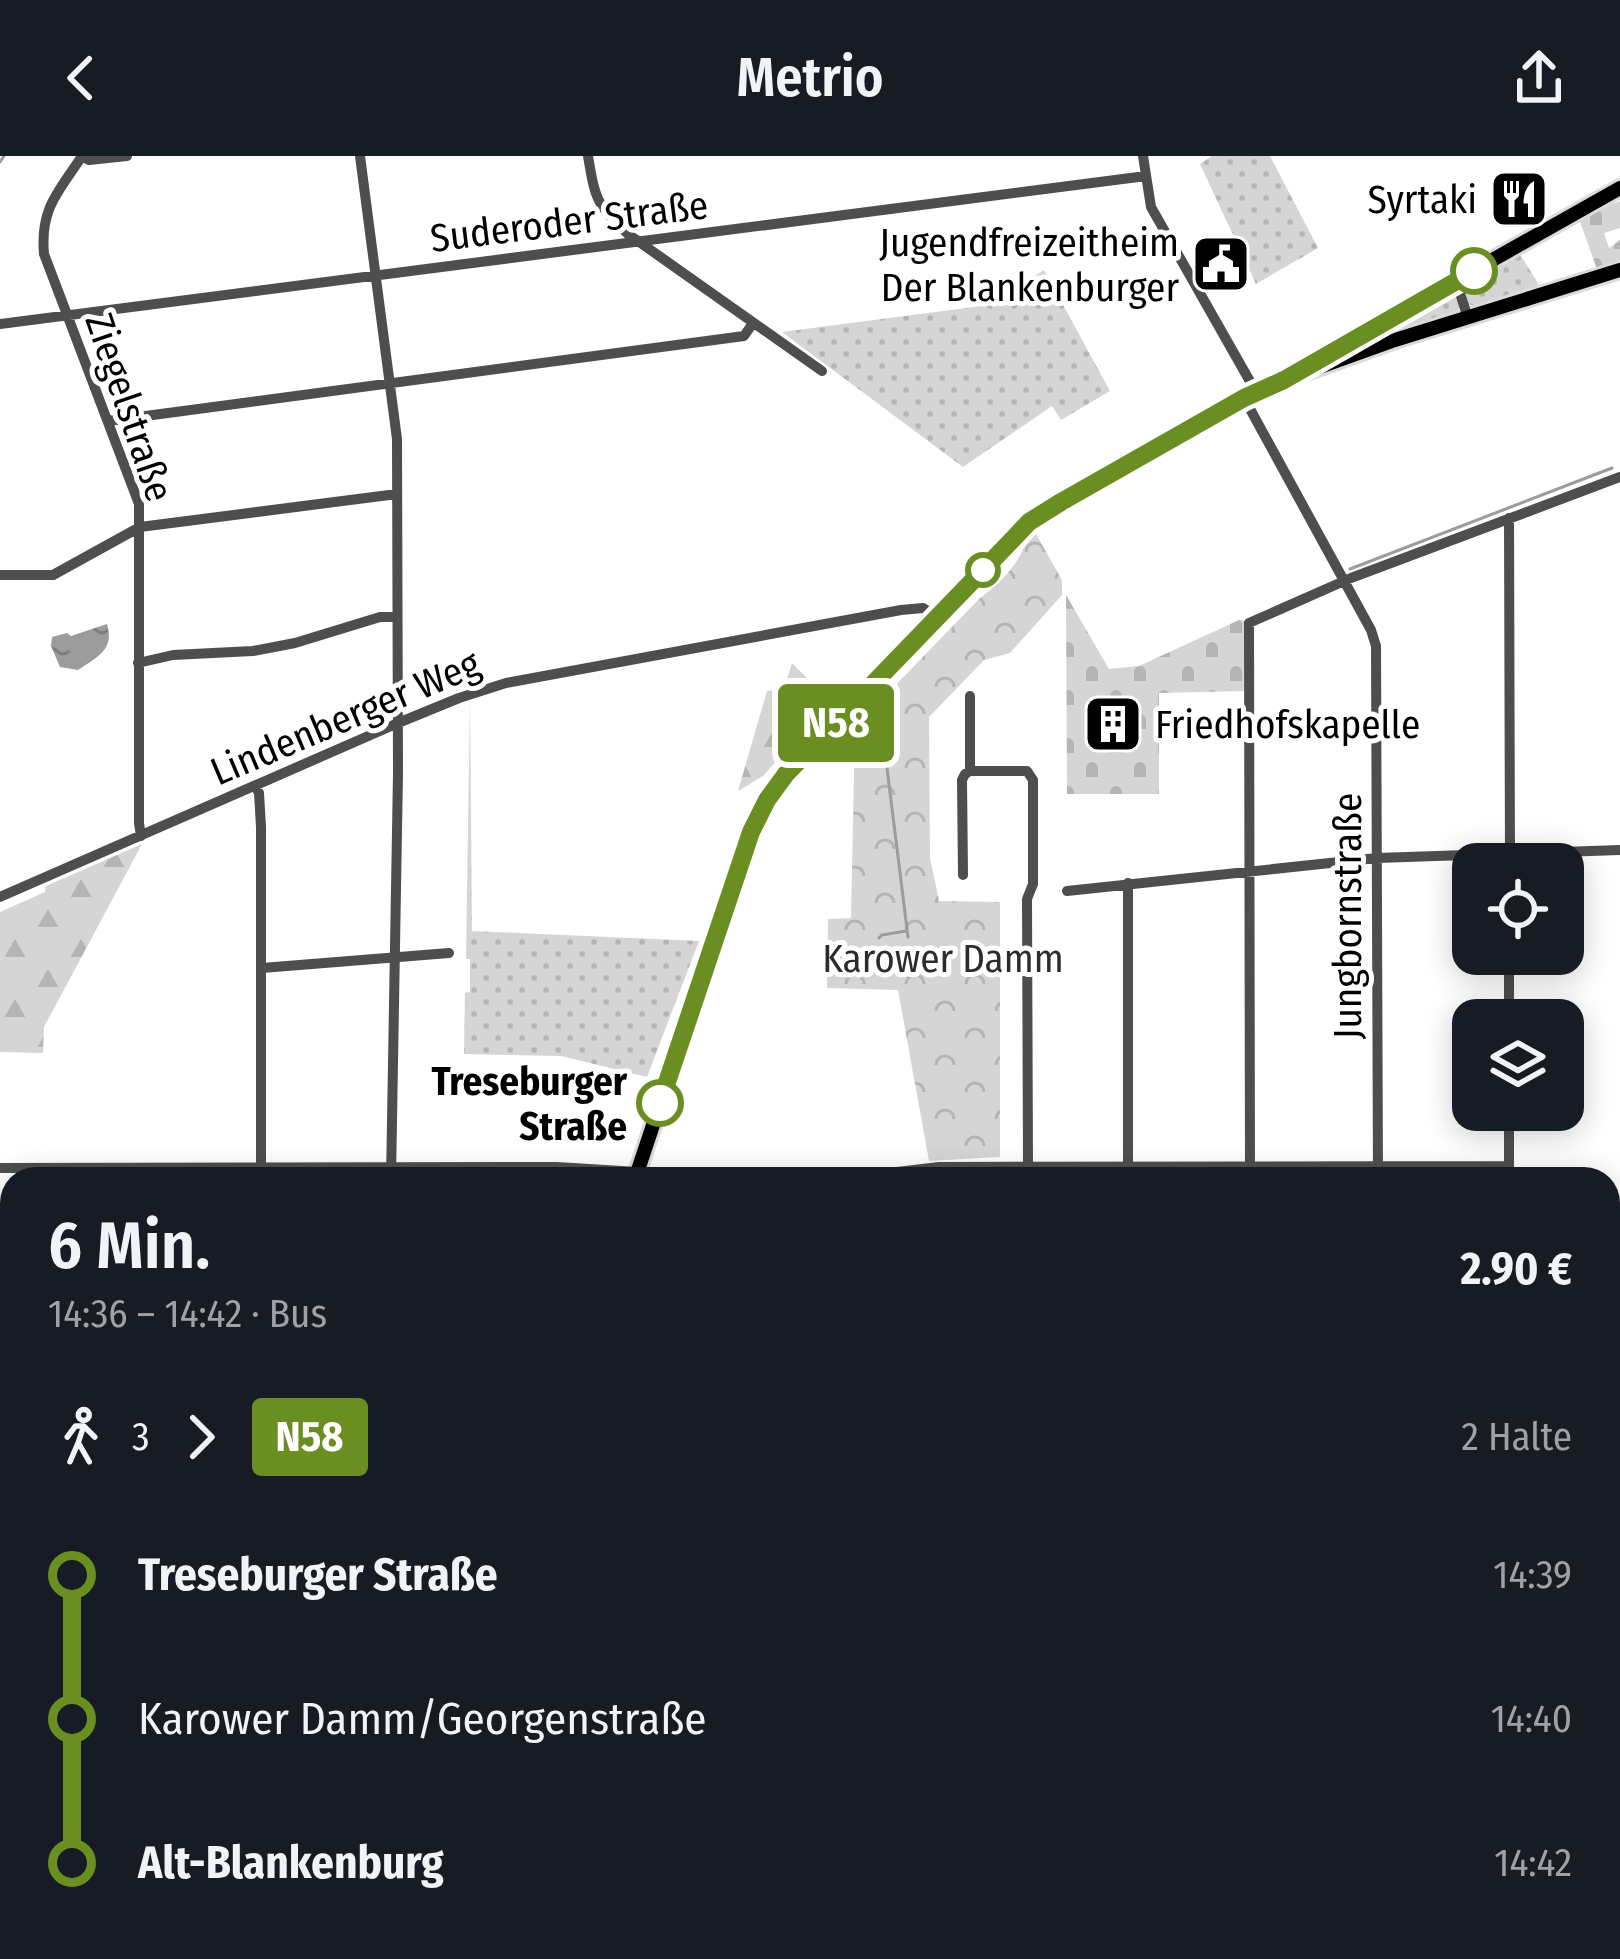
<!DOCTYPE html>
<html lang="de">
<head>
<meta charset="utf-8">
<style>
  :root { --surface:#171b24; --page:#20242c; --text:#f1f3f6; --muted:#9ea1a6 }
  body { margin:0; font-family:"Fira Sans Condensed",sans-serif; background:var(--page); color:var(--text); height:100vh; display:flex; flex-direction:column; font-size:45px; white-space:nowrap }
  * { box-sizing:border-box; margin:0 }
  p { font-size:39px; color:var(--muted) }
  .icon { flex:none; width:66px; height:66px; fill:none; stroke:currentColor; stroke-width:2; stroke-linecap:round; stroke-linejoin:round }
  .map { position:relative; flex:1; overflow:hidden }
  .drawer { position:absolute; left:0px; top:1011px; width:1620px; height:792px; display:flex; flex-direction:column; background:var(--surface); border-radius:36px 36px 0 0; box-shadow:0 6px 30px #0003 }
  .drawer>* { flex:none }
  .badge { padding:0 24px; border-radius:9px; font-size:42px; line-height:78px }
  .tools { position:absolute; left:1452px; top:687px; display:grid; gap:24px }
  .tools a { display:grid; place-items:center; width:132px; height:132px; border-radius:24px; background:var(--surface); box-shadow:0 6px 30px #0003; font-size:60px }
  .map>.badge { position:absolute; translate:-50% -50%; box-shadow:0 0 0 6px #fff }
  .legs { display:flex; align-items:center; gap:18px; height:132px; padding:0 48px; font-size:39px }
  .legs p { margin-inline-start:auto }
  .summary { display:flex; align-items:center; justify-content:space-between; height:204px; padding:0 48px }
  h1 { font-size:66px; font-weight:600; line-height:90px }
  ul { padding:0 48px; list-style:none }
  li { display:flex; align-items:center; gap:42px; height:144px; font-size:45px }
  li i { display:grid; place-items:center; width:18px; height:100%; margin:0 15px; background:currentColor }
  li i::after { content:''; width:30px; height:30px; margin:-15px; border:9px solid; border-radius:50%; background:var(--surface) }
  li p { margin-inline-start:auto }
  li:first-child i { background:linear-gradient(#0000 50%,currentColor 0) }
  li:last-child i { background:linear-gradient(currentColor 50%,#0000 0) }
  header { display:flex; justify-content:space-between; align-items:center; height:156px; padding:0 48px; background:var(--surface); font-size:54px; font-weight:600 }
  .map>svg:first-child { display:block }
  .grass { fill:url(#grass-dots) }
  .forest { fill:url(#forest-firs) }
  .cemetery { fill:url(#cemetery-stones) }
  .park { fill:url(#park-crowns) }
  .water { fill:url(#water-ripples) }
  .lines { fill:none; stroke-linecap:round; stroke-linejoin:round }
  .stream { stroke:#9c9c9c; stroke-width:3 }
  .major-casing { stroke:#dbdbdb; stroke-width:20 }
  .minor { stroke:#4e4e4e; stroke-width:10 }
  .major { stroke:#000; stroke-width:14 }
  .rail-casing { stroke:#000; stroke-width:8 }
  .rail { stroke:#fff; stroke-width:3; stroke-dasharray:9; stroke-linecap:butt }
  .line-1-casing { stroke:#fff; stroke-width:27 }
  .line-1 { stroke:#6b8e23; stroke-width:18 }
  .stop-1-dot { fill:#fff; stroke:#6b8e23; stroke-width:6 }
  .labels { text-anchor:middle; stroke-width:10; stroke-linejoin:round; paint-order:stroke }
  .poi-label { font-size:39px; fill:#000; stroke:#fff; text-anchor:end }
  .street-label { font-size:39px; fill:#000; stroke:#fff }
  .park-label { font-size:39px; fill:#2c2c2c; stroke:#fff }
  .stop-label { font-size:39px; font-weight:bold; fill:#000; stroke:#fff; text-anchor:end }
</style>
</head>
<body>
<header><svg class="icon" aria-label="back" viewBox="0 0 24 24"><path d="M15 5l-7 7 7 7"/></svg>Metrio<svg class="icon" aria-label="share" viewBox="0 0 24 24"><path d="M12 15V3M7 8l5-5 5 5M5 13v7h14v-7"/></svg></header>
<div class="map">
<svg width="1620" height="1803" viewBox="0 0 1620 1803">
  <defs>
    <pattern id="grass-dots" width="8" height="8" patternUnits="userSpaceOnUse" patternTransform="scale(3)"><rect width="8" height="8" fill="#d5d5d5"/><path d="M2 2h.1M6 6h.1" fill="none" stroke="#b5b5b5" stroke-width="1.8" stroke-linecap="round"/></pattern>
    <pattern id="forest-firs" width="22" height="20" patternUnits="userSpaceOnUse" patternTransform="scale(3)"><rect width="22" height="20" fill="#d5d5d5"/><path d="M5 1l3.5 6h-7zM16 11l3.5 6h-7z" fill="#b5b5b5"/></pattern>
    <pattern id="cemetery-stones" width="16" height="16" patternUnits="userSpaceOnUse" patternTransform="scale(3)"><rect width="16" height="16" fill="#d5d5d5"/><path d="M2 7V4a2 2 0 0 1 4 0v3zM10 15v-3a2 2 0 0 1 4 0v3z" fill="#b5b5b5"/></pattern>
    <pattern id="park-crowns" width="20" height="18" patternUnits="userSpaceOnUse" patternTransform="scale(3)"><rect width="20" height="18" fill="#d5d5d5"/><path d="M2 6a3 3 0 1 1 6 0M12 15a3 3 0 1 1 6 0" fill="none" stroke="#b5b5b5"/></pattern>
    <pattern id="water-ripples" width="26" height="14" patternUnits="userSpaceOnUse" patternTransform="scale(3)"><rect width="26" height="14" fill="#9c9c9c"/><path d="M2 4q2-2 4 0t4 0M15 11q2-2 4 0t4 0" fill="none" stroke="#7d7d7d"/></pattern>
  </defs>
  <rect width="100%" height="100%" fill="#fff"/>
  <!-- grass -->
  <path class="grass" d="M 1212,0 L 1270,0 L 1318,92 L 1256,128 L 1200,8 Z
    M 1518,95 L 1541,132 L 1479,153 L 1468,148 L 1463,129 L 1465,123 Z
    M 1044,114 L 1110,235 L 1061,264 L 1052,250 L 963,311 L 782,176 L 989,149 Z
    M 1452,134 L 1460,150 L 1455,161 L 1320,208 Z
    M 470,542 L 472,775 L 699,785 L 647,921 L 561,900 L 464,898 L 465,837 L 470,836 L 470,803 L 466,803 Z
    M 1608,1642 L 1620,1647 L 1620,1725 L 1608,1729 Z"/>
  <!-- forest -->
  <path class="forest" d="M 792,507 L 831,546 L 811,565 L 763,620 L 738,635 L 767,535 L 784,533 Z
    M 142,688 L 44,871 L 43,897 L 0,896 L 0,756 L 45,736 L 46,730 Z"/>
  <!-- cemetery -->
  <path class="cemetery" d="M 1620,45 L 1620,72 L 1604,77 L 1609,92 L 1620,84 L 1620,108 L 1598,116 L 1578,60 Z
    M 1066,439 L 1109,513 L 1139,510 L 1239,464 L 1245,465 L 1244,535 L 1159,537 L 1159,638 L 1067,638 Z"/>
  <!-- park -->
  <path class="park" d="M 1035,376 L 1062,424 L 1062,439 L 1010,497 L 984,504 L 929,561 L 930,702 L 939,745 L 1000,746 L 1000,1001 L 929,1005 L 898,834 L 827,832 L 828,763 L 851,762 L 855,571 L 980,442 C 994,432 1009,418 1018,403 C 1024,393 1026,385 1035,376 Z"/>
  <!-- water -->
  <path class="water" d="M 107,468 C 115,494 97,501 78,514 L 60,511 L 51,490 L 52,481 L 67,477 L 71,480 Z"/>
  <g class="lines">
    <!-- stream -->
    <path class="stream" d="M 0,6 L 4,0
      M 1350,413 L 1612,312
      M 882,572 L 908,781
      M 879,782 L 882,779 L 906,775
      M 0,1430 L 12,1428
      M 1608,1645 L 1620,1649
      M 815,1803 L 816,1793
      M 974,1803 L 982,1791"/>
    <defs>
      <path id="major" d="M 1303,211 L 1620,32
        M 635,1023 L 751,676 L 764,649 L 786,618 L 1029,366 L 1061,346 L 1267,230 L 1395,184 L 1620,114
        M 512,1803 L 517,1791"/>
    </defs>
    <!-- major casing -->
    <use href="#major" class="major-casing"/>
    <!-- minor -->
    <path class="minor" d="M 81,0 L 89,4 L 127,0
      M 82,0 C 58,37 40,52 44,98 L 139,348 L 139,667 L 141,680
      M 360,0 L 397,283 L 398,617 L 391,1023
      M 588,0 C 595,42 596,49 628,78 L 822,215
      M 1143,0 L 1151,51 L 1256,236
      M 1456,125 L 1468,162
      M 0,168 L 1146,20
      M 1244,242 L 1371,474 L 1376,490 L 1378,1023
      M 108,265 L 744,180 L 753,167
      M 1509,362 L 1510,708
      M 0,419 L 53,419 L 140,371 L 397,338
      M 138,507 L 173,499 L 253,495 L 295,487 L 380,461 L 397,461
      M 970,540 L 970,615
      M 255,630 L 259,637 L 261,671 L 261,1023
      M 963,719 L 962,624 L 965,618 L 970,615 L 1027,615 L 1033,624 L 1033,728 L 1027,743 L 1028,1011
      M 1067,735 L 1377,702 L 1620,694
      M 0,741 L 398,567 L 459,542 L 506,527 L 901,454 L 923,452 L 938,462
      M 262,812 L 449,797
      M 1509,864 L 1509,798
      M 0,1012 L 557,1011 L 637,1016
      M 838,1023 L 939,1011 L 1509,1010
      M 1128,1023 L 1128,727
      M 1250,1023 L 1249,467 L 1351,422 L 1620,321
      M 1509,1023 L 1509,954
      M 1608,1251 L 1620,1250
      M 0,1320 L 12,1317
      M 0,1547 L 12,1541
      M 1608,1575 L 1620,1580
      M 634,1791 L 668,1803
      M 151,1803 L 154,1791
      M 237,1803 L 298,1791
      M 331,1803 L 334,1791
      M 723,1803 L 726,1791"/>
    <!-- major -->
    <use href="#major" class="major"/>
    <defs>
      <path id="rail" d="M 0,1056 L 12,1064
        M 1608,1760 L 1620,1755
        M 1077,1791 L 1095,1803
        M 1181,1791 L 1237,1803
        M 1459,1803 L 1516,1791"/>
    </defs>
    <!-- rail casing -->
    <use href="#rail" class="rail-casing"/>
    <!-- rail -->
    <use href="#rail" class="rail"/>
  </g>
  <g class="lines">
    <defs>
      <path id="line-1" d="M 660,947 L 751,676 L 767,644 L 786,618 L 1012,384 L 1029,366 L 1061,346 L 1244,242 L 1284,224 L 1474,115"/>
    </defs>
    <!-- line-1 casing -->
    <use href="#line-1" class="line-1-casing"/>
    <!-- line-1 -->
    <use href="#line-1" class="line-1"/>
  </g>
  <!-- icons -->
  <defs>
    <symbol id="restaurant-square" viewBox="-11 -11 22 22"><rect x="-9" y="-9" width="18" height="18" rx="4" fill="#000" stroke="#fff"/><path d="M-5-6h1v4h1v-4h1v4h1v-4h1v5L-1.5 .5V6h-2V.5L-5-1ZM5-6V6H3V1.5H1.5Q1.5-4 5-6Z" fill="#fff"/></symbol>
    <symbol id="civic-square" viewBox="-11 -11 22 22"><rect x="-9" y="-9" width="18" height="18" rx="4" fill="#000" stroke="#fff"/><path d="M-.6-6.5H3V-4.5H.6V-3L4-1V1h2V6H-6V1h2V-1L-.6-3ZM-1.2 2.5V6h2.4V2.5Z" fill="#fff"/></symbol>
    <symbol id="building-square" viewBox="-11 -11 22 22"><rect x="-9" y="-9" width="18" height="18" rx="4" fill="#000" stroke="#fff"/><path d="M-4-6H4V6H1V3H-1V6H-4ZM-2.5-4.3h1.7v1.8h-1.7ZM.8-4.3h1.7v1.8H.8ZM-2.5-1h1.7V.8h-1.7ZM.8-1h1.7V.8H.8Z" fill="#fff"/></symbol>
  </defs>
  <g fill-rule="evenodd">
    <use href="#restaurant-square" x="1486" y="10" width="66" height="66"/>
    <use href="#civic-square" x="1188" y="75" width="66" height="66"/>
    <use href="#building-square" x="1080" y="535" width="66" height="66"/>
  </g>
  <!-- markers -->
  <g class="stop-1-dot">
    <circle cx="1474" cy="115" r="21"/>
    <circle cx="983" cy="414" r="15"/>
    <circle cx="660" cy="947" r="21"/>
  </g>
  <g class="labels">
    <!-- poi labels -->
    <g class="poi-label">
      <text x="1477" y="57">Syrtaki</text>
      <text x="1179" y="100">Jugendfreizeitheim<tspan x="1179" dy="45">Der Blankenburger</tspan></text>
      <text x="1155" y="582" text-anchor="start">Friedhofskapelle</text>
    </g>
    <!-- street labels -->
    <g class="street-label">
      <text transform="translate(569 65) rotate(-7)" y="14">Suderoder Straße</text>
      <text transform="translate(130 251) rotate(71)" y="14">Ziegelstraße</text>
      <text transform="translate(345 561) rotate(-23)" y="14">Lindenberger Weg</text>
      <text transform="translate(1347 760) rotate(-90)" y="14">Jungbornstraße</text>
    </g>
    <!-- park labels -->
    <g class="park-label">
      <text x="943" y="816">Karower Damm</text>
    </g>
    <!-- stop labels -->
    <g class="stop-label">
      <text x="627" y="939">Treseburger<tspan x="627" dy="45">Straße</tspan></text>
    </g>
  </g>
</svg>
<div class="tools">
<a><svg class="icon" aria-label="locate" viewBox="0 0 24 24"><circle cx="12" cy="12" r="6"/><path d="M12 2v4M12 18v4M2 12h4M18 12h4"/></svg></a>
<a><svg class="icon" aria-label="layers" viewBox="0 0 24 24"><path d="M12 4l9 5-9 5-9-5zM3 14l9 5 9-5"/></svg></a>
</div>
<b class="badge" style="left:836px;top:567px;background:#6b8e23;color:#fff">N58</b>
<section class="drawer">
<div class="summary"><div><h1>6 Min.</h1><p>14:36 – 14:42 · Bus</p></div><b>2.90 €</b></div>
<div class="legs"><svg class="icon" aria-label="walk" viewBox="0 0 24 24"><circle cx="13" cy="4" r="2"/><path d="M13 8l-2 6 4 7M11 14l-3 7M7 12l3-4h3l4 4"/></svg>3<svg class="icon" aria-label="forward" viewBox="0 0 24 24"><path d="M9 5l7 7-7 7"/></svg><b class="badge" style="background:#6b8e23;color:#fff">N58</b><p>2 Halte</p></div>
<ul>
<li><i style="color:#6b8e23"></i><b>Treseburger Straße</b><p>14:39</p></li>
<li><i style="color:#6b8e23"></i><span>Karower Damm/Georgenstraße</span><p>14:40</p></li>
<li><i style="color:#6b8e23"></i><b>Alt-Blankenburg</b><p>14:42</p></li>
</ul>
</section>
</div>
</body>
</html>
